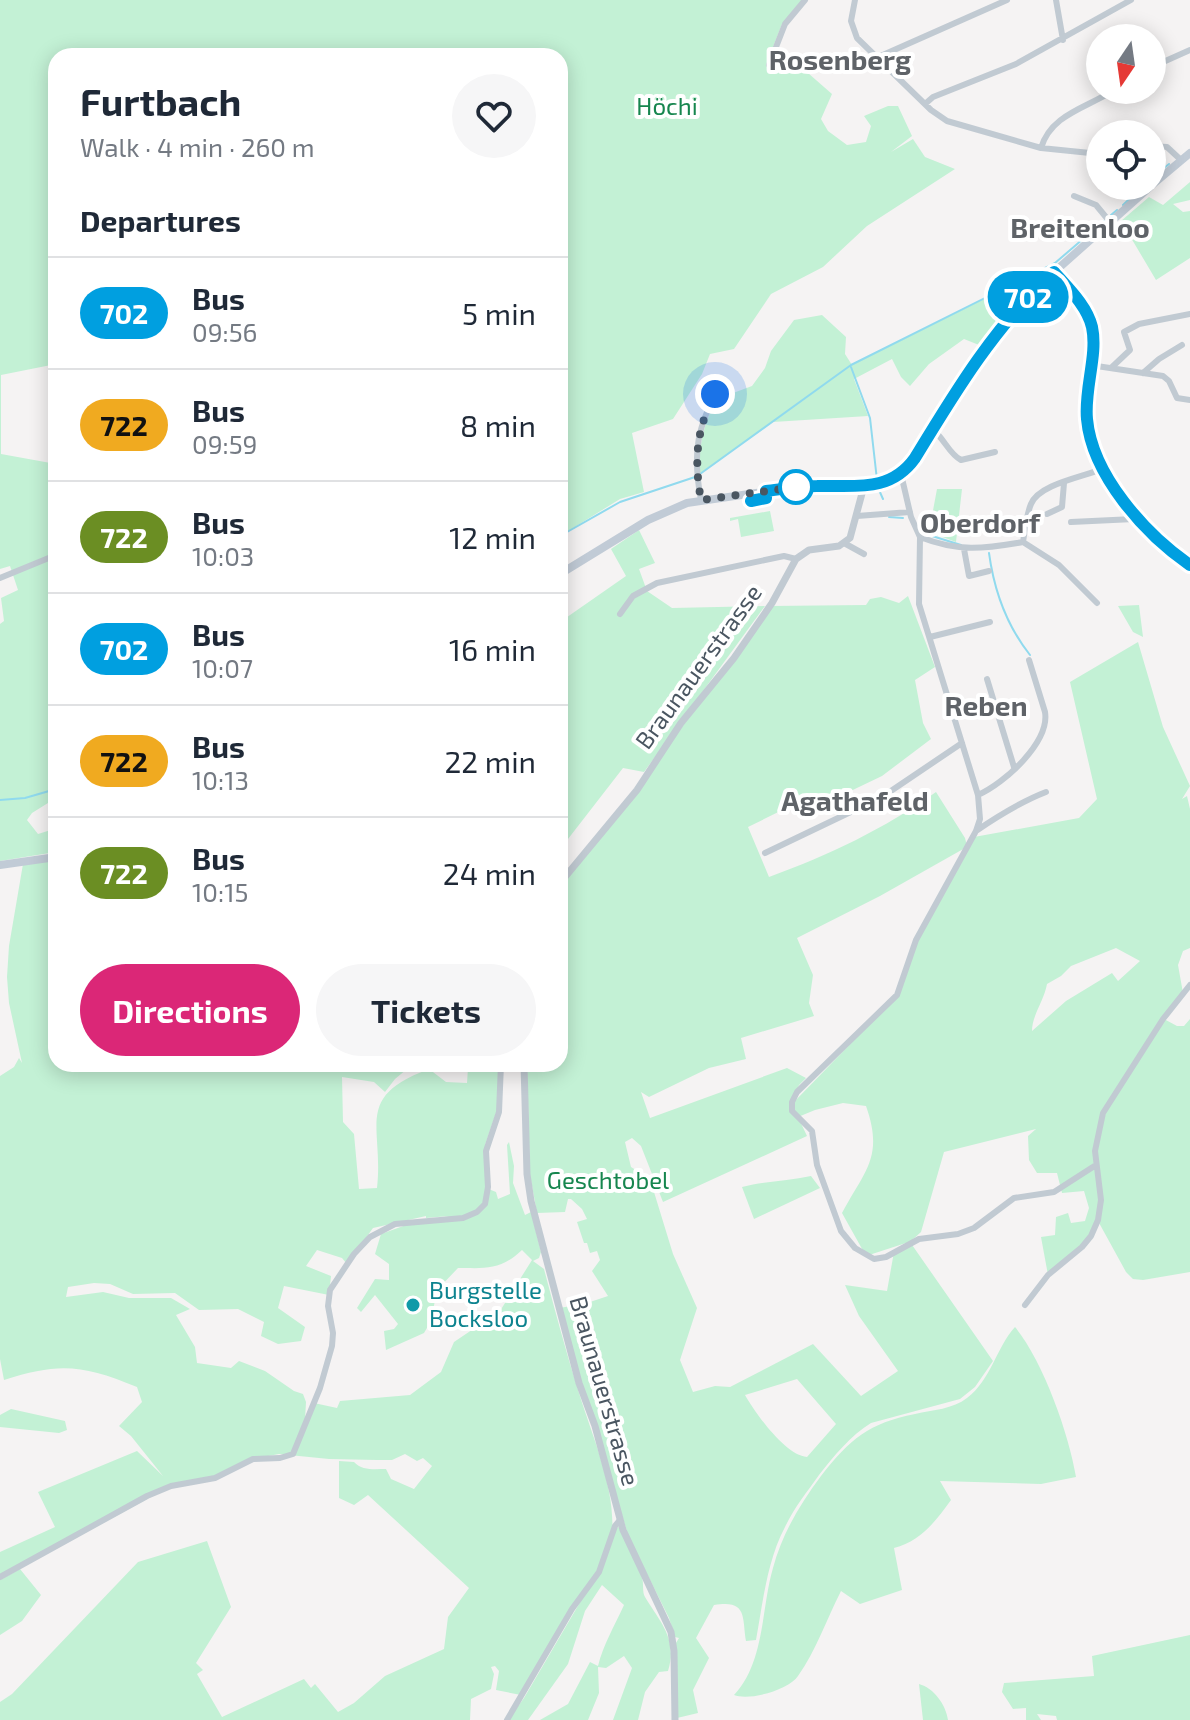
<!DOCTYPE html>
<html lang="en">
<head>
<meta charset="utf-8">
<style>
  :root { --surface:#fff; --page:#f6f6f7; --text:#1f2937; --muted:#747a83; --line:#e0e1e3; --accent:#db2777 }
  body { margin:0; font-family:"Exo 2",sans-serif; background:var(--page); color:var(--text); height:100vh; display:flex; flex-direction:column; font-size:30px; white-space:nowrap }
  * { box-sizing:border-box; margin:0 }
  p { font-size:26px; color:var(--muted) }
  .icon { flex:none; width:44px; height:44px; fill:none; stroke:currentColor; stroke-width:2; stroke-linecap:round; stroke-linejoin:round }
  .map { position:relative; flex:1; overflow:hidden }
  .details { position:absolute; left:48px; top:48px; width:520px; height:1024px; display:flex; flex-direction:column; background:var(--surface); border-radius:24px; box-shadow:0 4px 20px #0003 }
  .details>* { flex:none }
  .badge { padding:0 16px; border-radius:26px; font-size:28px; line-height:52px }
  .needle { width:52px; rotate:193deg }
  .fabs { position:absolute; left:1086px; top:24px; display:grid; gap:16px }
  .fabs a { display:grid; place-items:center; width:80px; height:80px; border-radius:50%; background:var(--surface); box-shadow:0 4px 20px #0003; font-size:40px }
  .you { position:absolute; width:40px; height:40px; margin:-20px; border:6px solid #fff; border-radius:50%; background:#1a73e8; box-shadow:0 0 0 12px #1a73e833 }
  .map>.badge { position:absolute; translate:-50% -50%; box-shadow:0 0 0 4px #fff }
  h2 { padding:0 32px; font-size:30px; line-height:72px }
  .round { display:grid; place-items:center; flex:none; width:84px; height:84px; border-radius:42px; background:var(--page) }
  .overview { display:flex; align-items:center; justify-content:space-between; height:136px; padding:0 32px }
  h1 { font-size:38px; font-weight:700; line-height:60px }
  .button { display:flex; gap:16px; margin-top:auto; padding:16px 32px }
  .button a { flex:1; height:92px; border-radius:48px; background:var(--accent); color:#fff; font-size:32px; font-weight:700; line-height:92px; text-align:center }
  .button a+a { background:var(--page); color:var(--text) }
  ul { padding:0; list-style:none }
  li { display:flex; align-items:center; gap:24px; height:112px; padding:0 32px; border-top:2px solid var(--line) }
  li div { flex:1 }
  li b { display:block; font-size:30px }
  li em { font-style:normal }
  li .badge { min-width:88px; font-weight:700; text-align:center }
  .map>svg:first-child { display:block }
  .green { fill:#c3f1d5; fill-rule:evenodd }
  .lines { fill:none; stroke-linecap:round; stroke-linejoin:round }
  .stream { stroke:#90daee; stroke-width:2 }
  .minor { stroke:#c1cad2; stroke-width:6 }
  .tertiary { stroke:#c1cad2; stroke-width:7 }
  .secondary { stroke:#c1cbd6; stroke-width:8 }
  .line-casing { stroke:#fff; stroke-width:18 }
  .line { stroke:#009fe0; stroke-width:12 }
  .walk { stroke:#4a5661; stroke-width:8; stroke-dasharray:0 14.4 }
  .stop-dot { fill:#fff; stroke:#009fe0; stroke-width:4 }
  .culture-dot { fill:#0f9aa8; stroke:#fff; stroke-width:3 }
  .labels { text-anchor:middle; stroke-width:8; stroke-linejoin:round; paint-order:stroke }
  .park-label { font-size:24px; fill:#17864f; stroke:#fff }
  .street-label { font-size:24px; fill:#4a5661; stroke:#fff }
  .culture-label { font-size:24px; fill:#0d838f; stroke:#fff; text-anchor:start }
  .quarter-label { font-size:28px; font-weight:bold; fill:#5f6368; stroke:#fff }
</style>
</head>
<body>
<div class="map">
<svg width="1190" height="1720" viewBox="0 0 1190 1720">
  <rect width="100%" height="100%" fill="#f5f3f3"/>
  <!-- green -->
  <path class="green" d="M 0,0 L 804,0 L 782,24 L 769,57 L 800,66 L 832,94 L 821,119 L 828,131 L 847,145 L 866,142 L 871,126 L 864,116 L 888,106 L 898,106 L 912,136 L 891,152 L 913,139 L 925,157 L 955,169 L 867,226 L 823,267 L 771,294 L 734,349 L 710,354 L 702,374 L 673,419 L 632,433 L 644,492 L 620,499 L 560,536 L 560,56 L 56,56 L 56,364 L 1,375 L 1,454 L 56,464 L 56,798 L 32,813 L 27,820 L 38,834 L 54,829 L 56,852 L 0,861 L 0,624 L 4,621 L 1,598 L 18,590 L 10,566 L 0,569 Z
    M 1190,182 L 1190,200 L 1173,204 L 1183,212 L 1190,211 L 1190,258 L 1156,280 L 1121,221 L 1149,197 L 1163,205 Z
    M 1016,283 L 1024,294 L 979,345 L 964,339 L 929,364 L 910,386 L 901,377 L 892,359 L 854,379 L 868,416 L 773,422 L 700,474 C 698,446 704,422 717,399 L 752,386 L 765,368 L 771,351 L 794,320 L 822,315 L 846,337 L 845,354 L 852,365 Z
    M 937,489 L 962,489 L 956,542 L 929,532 Z
    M 770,511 L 774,531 L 741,537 L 738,519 L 730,521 L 730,518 Z
    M 639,530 L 655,563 L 639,569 L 647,591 L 672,608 L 765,606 L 644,772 L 623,768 L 568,839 L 560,835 L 560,622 L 626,576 L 611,549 Z
    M 908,596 L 935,667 L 915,680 L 923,723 L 931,739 L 882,776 L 813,809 L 807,798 L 748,827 L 769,877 C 829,855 884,829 936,792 L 965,838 L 967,846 L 974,837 L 1079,818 L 1097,799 L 1070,682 L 1138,642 L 1163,727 L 1190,786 L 1182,799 L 1187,796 L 1190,809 L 1190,948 L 1183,951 L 1178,965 L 1183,993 L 1164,1019 L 1177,1026 L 1184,1026 L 1190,1019 L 1190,1272 L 1143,1280 L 1133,1279 L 1126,1272 L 1098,1221 L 1091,1236 L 1048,1275 L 1041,1237 L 1055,1235 L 1056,1217 L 1068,1213 L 1071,1223 L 1085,1221 L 1089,1208 L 1084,1191 L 1062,1193 L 1057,1173 L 1037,1173 L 1029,1160 L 1028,1136 L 1036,1129 L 944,1152 L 921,1232 L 910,1242 L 993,1361 L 975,1387 L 960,1399 L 871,1423 C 851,1435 834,1456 819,1475 C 807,1492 794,1508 785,1527 C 767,1561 763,1602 756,1640 L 746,1641 C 742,1618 748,1599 714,1605 L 696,1638 L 709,1658 L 693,1690 L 698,1713 L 677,1718 L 676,1643 L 679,1638 L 675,1637 L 669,1618 L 629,1538 L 559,1308 L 584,1304 L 608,1296 L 592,1271 L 600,1260 L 597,1251 L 590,1253 L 587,1243 L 584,1243 L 577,1222 L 587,1219 L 582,1209 L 571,1199 L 568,1199 L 565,1212 L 537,1213 L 530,1175 L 527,1064 L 560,1064 L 560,887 L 666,749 L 770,606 L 866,605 L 870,599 L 881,597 L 899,603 ZM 965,848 L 910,953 L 894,999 L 793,1103 L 799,1085 L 806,1078 L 787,1068 L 650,1118 L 641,1092 L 649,1097 L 709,1068 L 746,1059 L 741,1038 L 814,1016 L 809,1003 L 813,975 L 797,938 L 880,896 ZM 1116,948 L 1140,961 L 1118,981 L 1112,973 L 1066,1001 L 1032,1031 C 1032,1015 1044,1001 1047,984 L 1061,976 L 1071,966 ZM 843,1103 L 866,1106 C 884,1157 865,1170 842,1213 L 866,1256 L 906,1243 L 894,1252 L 887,1291 L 845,1285 L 859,1316 L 898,1371 L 861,1396 L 813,1344 L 730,1387 L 715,1386 L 693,1392 L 680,1360 L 697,1308 L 673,1254 L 650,1179 L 631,1167 L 625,1142 L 632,1138 L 641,1146 L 663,1202 L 807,1136 L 798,1117 L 815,1110 ZM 797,1379 L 836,1424 L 807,1457 C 786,1456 755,1413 745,1395 Z
    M 1139,605 L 1143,637 L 1133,632 L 1118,606 Z
    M 56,859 L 56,1064 L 413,1064 L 395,1079 L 385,1092 L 374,1082 L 342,1077 L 343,1122 L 354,1134 L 359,1189 L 377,1188 C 384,1126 353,1097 429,1069 L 446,1082 L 467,1083 L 468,1068 L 465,1064 L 499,1064 L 499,1104 L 485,1145 L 486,1188 L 496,1192 L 498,1199 L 510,1194 L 507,1145 L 509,1142 L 514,1166 L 513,1183 L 525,1215 L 531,1212 L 541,1252 L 539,1258 L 533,1261 L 544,1269 C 555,1311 566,1352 579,1393 C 593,1439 616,1488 612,1536 L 616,1528 L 619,1527 C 626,1544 636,1561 642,1578 C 644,1584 642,1592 645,1597 C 660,1622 678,1639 668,1671 L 659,1672 L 645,1692 L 638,1720 L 613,1720 L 632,1668 L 624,1656 L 606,1668 L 598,1667 L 599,1693 L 588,1720 L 540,1720 L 568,1704 L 590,1662 L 598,1666 C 603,1645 615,1625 624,1605 L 602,1585 L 585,1611 L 568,1664 L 528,1720 L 508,1720 L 524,1698 L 606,1558 L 521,1695 L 496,1690 L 499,1671 L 495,1666 L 491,1667 L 494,1674 L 491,1689 L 471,1699 L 470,1720 L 0,1720 L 0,1702 L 12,1694 L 138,1562 L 207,1541 L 231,1607 L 196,1663 L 203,1670 L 197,1674 L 222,1717 L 304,1679 L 311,1688 L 315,1684 L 338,1712 L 354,1703 L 385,1676 L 444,1649 L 448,1617 L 469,1588 L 368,1495 L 354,1505 L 339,1498 L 339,1461 L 354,1462 C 362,1471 375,1469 386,1469 L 391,1479 L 414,1489 L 432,1466 L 423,1458 L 417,1461 L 405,1454 L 392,1460 L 377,1460 L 329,1459 L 279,1454 L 253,1459 L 215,1478 L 171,1486 L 0,1579 L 0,1552 L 55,1527 L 38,1492 L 137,1451 L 163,1476 L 131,1436 L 119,1426 L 142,1402 L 137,1387 C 83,1365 60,1362 4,1380 L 0,1359 L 0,1076 L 14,1067 L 19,1058 L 22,1063 L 9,1003 L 7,977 L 9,946 L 23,864 ZM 426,1216 L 426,1218 L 449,1216 L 409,1224 L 381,1234 L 375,1254 L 389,1264 L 389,1280 L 375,1279 L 357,1308 L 361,1312 L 375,1295 L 398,1324 L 394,1329 L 384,1331 L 386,1350 L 424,1333 L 431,1321 L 437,1290 L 458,1268 C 485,1268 500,1271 522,1250 L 532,1260 L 500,1311 L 454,1342 L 441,1372 L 410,1395 L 340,1401 L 337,1408 L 314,1403 L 305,1420 L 306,1402 L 303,1394 L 294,1391 L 265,1371 L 239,1361 L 231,1368 L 197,1363 L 195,1347 L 176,1315 L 190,1309 L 171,1298 L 129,1298 L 103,1292 L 66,1297 L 68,1287 L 94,1283 L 110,1284 L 133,1294 L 175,1293 L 199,1310 L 238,1309 L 264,1322 L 261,1336 L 278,1344 L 301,1341 L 305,1327 L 278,1308 L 284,1286 L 329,1295 L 331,1276 L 306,1266 L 317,1250 L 342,1258 L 347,1264 L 373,1228 Z
    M 811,1176 L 820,1188 L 754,1219 L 742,1187 C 765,1181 788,1181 811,1176 Z
    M 1015,1327 C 1043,1361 1069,1434 1076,1477 L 1041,1484 L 940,1481 L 951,1500 C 935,1522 921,1541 894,1548 L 902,1590 L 860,1604 L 841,1591 C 827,1618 816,1651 798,1676 C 789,1690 749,1701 734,1695 C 765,1662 761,1609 773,1568 C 782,1534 800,1504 821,1476 C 850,1439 869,1423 915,1414 C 933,1410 953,1409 967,1398 C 991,1380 996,1348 1015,1327 Z
    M 11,1409 L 65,1421 L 67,1430 L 59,1433 L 0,1427 L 0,1415 Z
    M 20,1569 L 41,1595 L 22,1621 L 0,1635 L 0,1580 Z
    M 1190,1635 L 1190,1720 L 1057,1720 L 1056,1716 L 1037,1714 L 1041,1720 L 1026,1720 L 1026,1708 L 1013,1709 L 1002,1692 L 1004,1683 L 1094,1676 L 1092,1656 Z
    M 919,1684 C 934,1688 946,1705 948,1720 L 923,1720 Z"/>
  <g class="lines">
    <!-- stream -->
    <path class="stream" d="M 1152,178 L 1169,164
      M 1123,205 L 1143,186
      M 1111,215 L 1117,210
      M 851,367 L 870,418 L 877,480
      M 700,474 L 851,365 L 1055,263 L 1104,221
      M 879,490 L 883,499
      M 889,517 L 903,518
      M 923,527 L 932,536 L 961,545
      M 560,536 L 620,502 L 695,477
      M 989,553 C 994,590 1007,626 1030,655
      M 0,800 L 25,798 L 56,789"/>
    <!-- minor -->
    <path class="minor" d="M 855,0 L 851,21 L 857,38 L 931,110 L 947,121 L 1041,148 L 1100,154
      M 1056,0 L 1063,40
      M 876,58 L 1007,0
      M 769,65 L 785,24 L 805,0
      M 1152,67 L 1190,50
      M 925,104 L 933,97 L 1016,64 L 1131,0
      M 1152,146 L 1167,147 L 1181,160
      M 1041,148 C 1051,114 1087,108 1114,90
      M 1074,196 L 1096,205 L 1110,222
      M 1054,272 C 1068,287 1087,306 1092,327 C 1098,355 1084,389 1087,419 C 1093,475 1145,534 1190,565
      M 1090,365 L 1163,376 L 1169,381 L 1177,398 L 1190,400
      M 1111,368 L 1130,350 L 1124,332 L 1139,324 L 1190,314
      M 1143,373 L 1159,359 L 1182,345
      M 933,430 C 944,438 949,454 961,460 L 995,452
      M 901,474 L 911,517 L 920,537 L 919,604 L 978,795 L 980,819 L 976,831 L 916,940 L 897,995 L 797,1092 L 792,1102 L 792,1111 L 812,1131 L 817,1165 L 841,1231 L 855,1248 L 874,1259 L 886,1257 L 919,1239 L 958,1234 L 974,1228 L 1014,1198 L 1054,1192 L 1096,1165
      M 701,500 C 692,453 697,425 721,385
      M 1047,514 L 1062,507 L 1064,483
      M 857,516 L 910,512
      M 1071,522 L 1134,519 L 1138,516
      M 920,537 C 958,552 983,549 1023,542 C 1025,530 1026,516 1031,504 C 1039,484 1083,477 1102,469
      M 1023,542 L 1059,565 L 1097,603
      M 844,543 L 864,554
      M 964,549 L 969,576 L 989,571
      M 0,578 L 56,555
      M 620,614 L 633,596 L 657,583 L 784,556 L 796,559
      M 930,637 L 990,622
      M 987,679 L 1014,767
      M 978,795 C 1005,783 1050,742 1045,712 L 1029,660
      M 976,831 C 998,816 1020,802 1046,792
      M 765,853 L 882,797 L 962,743
      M 1025,1305 L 1048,1275 L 1082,1247 L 1091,1236 L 1098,1220 L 1101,1200 L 1095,1151 L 1103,1113 L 1163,1019 L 1190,985
      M 0,1577 L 147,1496 L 171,1486 L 215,1478 L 253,1459 L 280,1458 L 293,1454 L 320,1388 L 332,1346 L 333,1333 L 328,1306 L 330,1290 L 354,1254 L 370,1237 L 395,1224 L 463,1218 L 477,1212 L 485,1204 L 488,1187 L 486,1151 L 499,1112 L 501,1064
      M 507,1720 L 572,1609 L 599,1572 L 615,1526 L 620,1520"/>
    <!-- tertiary -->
    <path class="tertiary" d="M 560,883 L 637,790 L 681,723 L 734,658 L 772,603 L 796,559 L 809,550 L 839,546 L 850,538 L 864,486
      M 524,1064 L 527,1174 L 531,1201 L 579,1383 L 595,1426 L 623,1530 L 671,1632 L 674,1651 L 675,1720"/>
    <!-- secondary -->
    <path class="secondary" d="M 1152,185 L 1190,153
      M 560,574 L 648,520 L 687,503 L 797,487 L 873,486 L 898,476 L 915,458 L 980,356 L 1016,310 L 1043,282 L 1151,186
      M 0,865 L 56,857"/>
  </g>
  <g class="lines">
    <defs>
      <path id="line" d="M 751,501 L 766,498 L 766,491 C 783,489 800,486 817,486 C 855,485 890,493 915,458 C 955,392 996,324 1054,272 C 1068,288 1087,306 1092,327 C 1098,355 1084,389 1087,419 C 1092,475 1145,534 1190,565"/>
    </defs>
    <!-- line casing -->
    <use href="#line" class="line-casing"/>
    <!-- line -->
    <use href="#line" class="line"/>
    <!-- walk -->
    <path class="walk" d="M 715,394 C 696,429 694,461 701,500 L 796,487"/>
  </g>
  <!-- markers -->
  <circle class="stop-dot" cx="796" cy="487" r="16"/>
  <circle class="culture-dot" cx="413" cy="1305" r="8"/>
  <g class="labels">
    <!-- park labels -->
    <g class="park-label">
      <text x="667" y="115">Höchi</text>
      <text x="608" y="1189">Geschtobel</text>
    </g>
    <!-- street labels -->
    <g class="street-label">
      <text transform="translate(699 667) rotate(-54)" y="8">Braunauerstrasse</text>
      <text transform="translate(604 1391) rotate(74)" y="8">Braunauerstrasse</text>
    </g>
    <!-- culture labels -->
    <g class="culture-label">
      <text x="429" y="1299">Burgstelle<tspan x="429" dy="28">Bocksloo</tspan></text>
    </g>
    <!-- quarter labels -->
    <g class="quarter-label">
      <text x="840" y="70">Rosenberg</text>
      <text x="1080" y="238">Breitenloo</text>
      <text x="980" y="533">Oberdorf</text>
      <text x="986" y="716">Reben</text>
      <text x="855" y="811">Agathafeld</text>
    </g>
  </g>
</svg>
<div class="fabs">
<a><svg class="needle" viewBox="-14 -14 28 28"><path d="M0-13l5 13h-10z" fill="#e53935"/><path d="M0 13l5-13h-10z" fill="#747a83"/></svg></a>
<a><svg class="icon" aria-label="locate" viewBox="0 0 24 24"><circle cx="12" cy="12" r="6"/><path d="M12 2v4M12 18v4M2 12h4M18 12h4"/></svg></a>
</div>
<div class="you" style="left:715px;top:394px"></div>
<b class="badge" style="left:1028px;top:297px;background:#009fe0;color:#fff">702</b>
<section class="details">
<div class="overview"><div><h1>Furtbach</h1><p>Walk · 4 min · 260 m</p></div><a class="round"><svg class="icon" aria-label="heart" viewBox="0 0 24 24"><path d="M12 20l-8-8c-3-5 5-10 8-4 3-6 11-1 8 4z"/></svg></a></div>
<h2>Departures</h2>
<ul>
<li><span class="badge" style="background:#009fe0;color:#fff">702</span><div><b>Bus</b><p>09:56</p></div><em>5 min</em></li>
<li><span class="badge" style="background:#f0aa20;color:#111">722</span><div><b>Bus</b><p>09:59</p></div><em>8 min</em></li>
<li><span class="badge" style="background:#6b8e23;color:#fff">722</span><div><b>Bus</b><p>10:03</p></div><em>12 min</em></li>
<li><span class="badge" style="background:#009fe0;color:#fff">702</span><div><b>Bus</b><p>10:07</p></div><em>16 min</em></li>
<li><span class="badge" style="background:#f0aa20;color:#111">722</span><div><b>Bus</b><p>10:13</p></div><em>22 min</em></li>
<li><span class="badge" style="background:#6b8e23;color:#fff">722</span><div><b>Bus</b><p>10:15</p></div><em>24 min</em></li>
</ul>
<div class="button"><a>Directions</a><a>Tickets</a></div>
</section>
</div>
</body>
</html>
